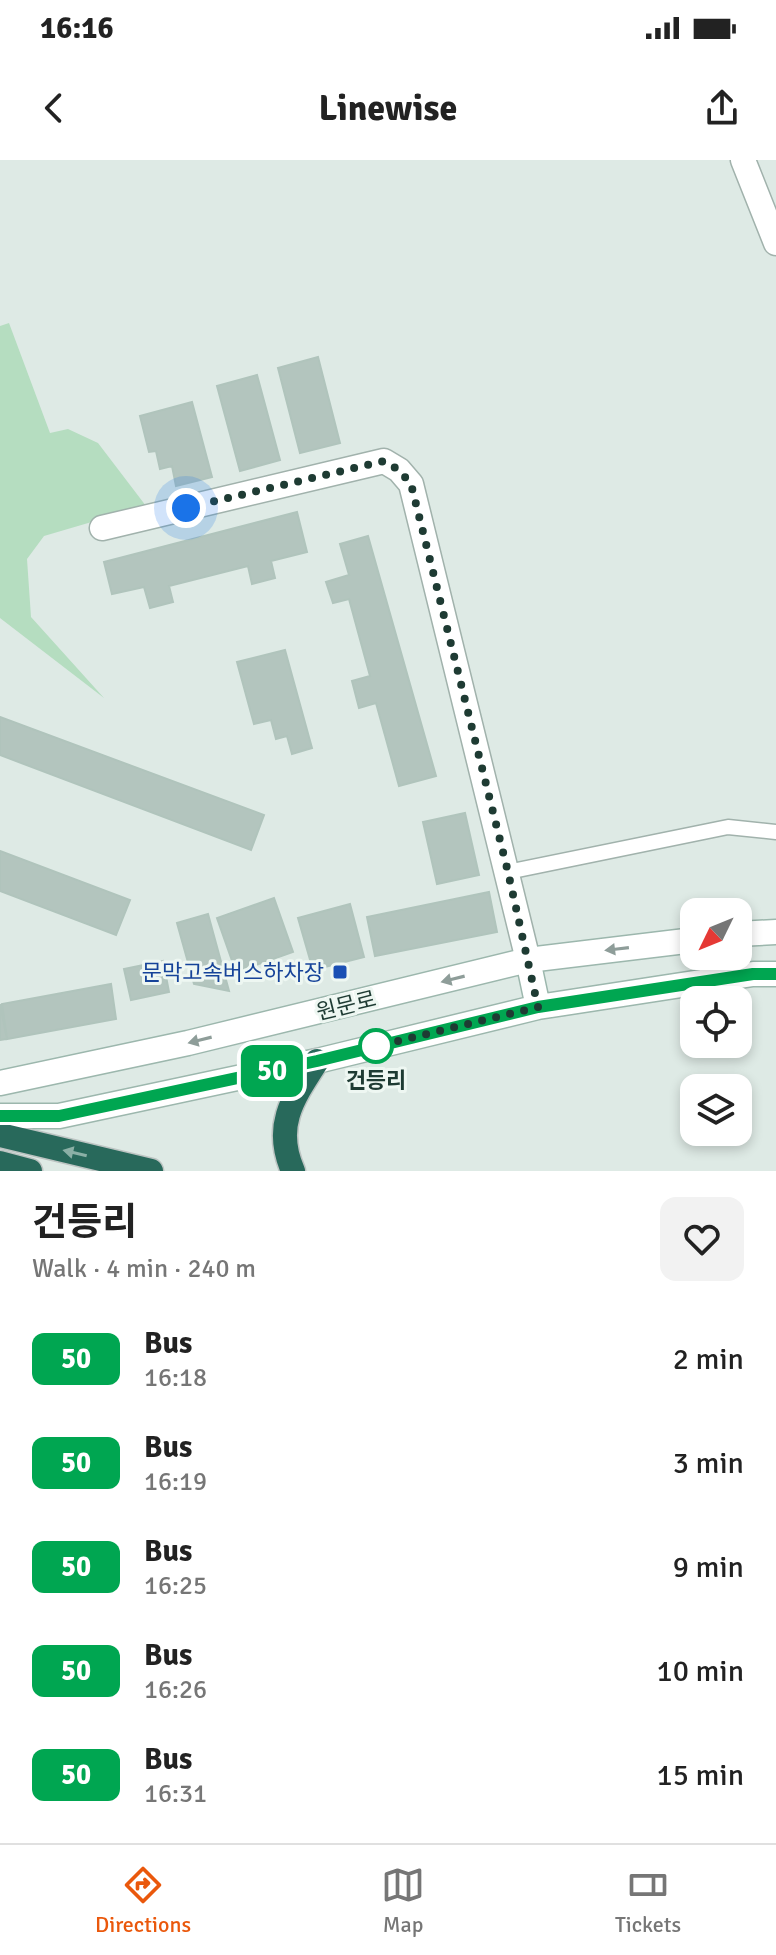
<!DOCTYPE html>
<html lang="en">
<head>
<meta charset="utf-8">
<style>
  :root { --surface:#fff; --page:#f2f2f2; --text:#222; --muted:#767676; --line:#e0e0e0; --accent:#ea580c }
  body { margin:0; font-family:Signika,"Noto Sans KR",sans-serif; background:var(--page); color:var(--text); height:100vh; display:flex; flex-direction:column; font-size:30px; white-space:nowrap }
  * { box-sizing:border-box; margin:0 }
  p { font-size:26px; color:var(--muted) }
  .icon { flex:none; width:44px; height:44px; fill:none; stroke:currentColor; stroke-width:2; stroke-linecap:round; stroke-linejoin:round }
  .map { position:relative; height:1011px; overflow:hidden }
  .panel { display:flex; flex-direction:column; background:var(--surface); flex:1 }
  .panel>* { flex:none }
  .badge { padding:0 16px; border-radius:12px; font-size:28px; line-height:52px }
  .needle { width:52px; rotate:227deg }
  .fabs { position:absolute; left:680px; top:738px; display:grid; gap:16px }
  .fabs a { display:grid; place-items:center; width:72px; height:72px; border-radius:16px; background:var(--surface); box-shadow:0 4px 12px #0003; font-size:40px }
  .you { position:absolute; width:40px; height:40px; margin:-20px; border:6px solid #fff; border-radius:50%; background:#1a73e8; box-shadow:0 0 0 12px #1a73e833 }
  .map>.badge { position:absolute; translate:-50% -50%; box-shadow:0 0 0 4px #fff }
  .round { display:grid; place-items:center; flex:none; width:84px; height:84px; border-radius:16px; background:var(--page) }
  .summary { display:flex; align-items:center; justify-content:space-between; height:136px; padding:0 32px }
  h1 { font-size:38px; font-weight:700; line-height:60px }
  ul { padding:0; list-style:none }
  li { display:flex; align-items:center; gap:24px; height:104px; padding:0 32px }
  li div { flex:1 }
  li b { display:block; font-size:30px }
  li em { font-style:normal }
  li .badge { min-width:88px; font-weight:700; text-align:center }
  .status { display:flex; justify-content:space-between; align-items:center; height:56px; padding:0 40px; background:var(--surface); direction:ltr }
  .status svg { height:22px; fill:currentColor }
  header { display:flex; justify-content:space-between; align-items:center; height:104px; padding:0 32px; background:var(--surface); font-size:36px; font-weight:700 }
  .dock { display:flex; justify-content:space-around; align-items:center; height:112px; border-top:2px solid var(--line); background:var(--surface); font-size:22px; color:var(--muted) }
  .dock a { display:grid; justify-items:center; gap:4px }
  .dock .on { color:var(--accent) }
  .map>svg:first-child { display:block }
  .green { fill:#b5ddc0 }
  .building { fill:#b3c5be; stroke:#b0c4bc; stroke-width:2 }
  .lines { fill:none; stroke-linecap:round; stroke-linejoin:round }
  .lane-casing { stroke:#a1b2ac; stroke-width:17 }
  .street-casing { stroke:#a1b2ac; stroke-width:27 }
  .secondary-casing { stroke:#9cb7ad; stroke-width:27 }
  .highway-casing { stroke:#bcc4c2; stroke-width:27 }
  .lane { stroke:#fff; stroke-width:14 }
  .street { stroke:#fff; stroke-width:24 }
  .secondary { stroke:#fff; stroke-width:24 }
  .highway { stroke:#28695b; stroke-width:24 }
  .oneway { fill:#8e9d99 }
  .oneway2 { fill:#8bb0a6 }
  .line-casing { stroke:#fff; stroke-width:18 }
  .line { stroke:#00a651; stroke-width:12 }
  .walk { stroke:#1e3b33; stroke-width:8; stroke-dasharray:0 14.4 }
  .transit-dot { fill:#1a4fb4; stroke:#eef7f2; stroke-width:3 }
  .stop-dot { fill:#fff; stroke:#00a651; stroke-width:4 }
  .labels { text-anchor:middle; stroke-width:6; stroke-linejoin:round; paint-order:stroke }
  .transit-label { font-size:22px; fill:#164399; stroke:#eef7f2; text-anchor:end }
  .street-label { font-size:22px; fill:#1e3b33; stroke:#eef7f2 }
  .stop-label { font-size:22px; font-weight:bold; fill:#1e3b33; stroke:#eef7f2 }
</style>
</head>
<body>
<div class="status"><b>16:16</b><svg viewBox="0 0 49 12"><path d="M0 12V9h3v3zM5 12V6h3v6zM10 12V3h3v9zM15 12V0h3v12zM26 1h20v11H26zM47 4h2v5h-2z"/></svg></div>
<header><svg class="icon" aria-label="back" viewBox="0 0 24 24"><path d="M15 5l-7 7 7 7"/></svg>Linewise<svg class="icon" aria-label="share" viewBox="0 0 24 24"><path d="M12 15V3M7 8l5-5 5 5M5 13v7h14v-7"/></svg></header>
<div class="map">
<svg width="776" height="1011" viewBox="0 0 776 1011">
  <rect width="100%" height="100%" fill="#deeae5"/>
  <!-- green -->
  <path class="green" d="M 9,163 L 50,273 L 68,269 L 98,283 L 146,346 L 44,376 L 27,399 L 31,457 L 104,538 L 0,458 L 0,166 Z"/>
  <!-- building -->
  <path class="building" d="M 318,197 L 340,283 L 300,293 L 278,208 Z
    M 257,215 L 280,300 L 240,311 L 217,226 Z
    M 192,242 L 212,317 L 176,326 L 172,306 L 160,309 L 156,291 L 149,292 L 140,256 Z
    M 297,352 L 307,392 L 271,401 L 275,418 L 252,424 L 248,406 L 169,426 L 173,442 L 150,448 L 144,427 L 112,434 L 104,402 Z
    M 368,376 L 436,616 L 399,626 L 376,543 L 359,548 L 352,521 L 370,516 L 349,439 L 333,443 L 326,422 L 349,415 L 340,384 Z
    M 285,490 L 312,588 L 292,594 L 287,576 L 276,579 L 271,560 L 254,564 L 237,502 Z
    M 0,557 L 264,655 L 251,690 L 0,595 Z
    M 465,653 L 479,715 L 437,724 L 423,662 Z
    M 0,691 L 130,740 L 116,775 L 0,731 Z
    M 489,732 L 497,772 L 375,796 L 367,757 Z
    M 274,738 L 293,792 L 236,812 L 217,758 Z
    M 350,744 L 364,797 L 313,810 L 298,758 Z
    M 208,754 L 229,831 L 194,824 L 177,763 Z
    M 163,801 L 169,832 L 131,840 L 124,809 Z
    M 111,824 L 116,859 L 7,879 L 2,844 Z
    M 0,844 L 7,879 L 0,880 Z"/>
  <g class="lines">
    <defs>
      <path id="lane" d="M 508,712 L 728,667 L 776,672"/>
      <path id="street" d="M 743,0 L 776,83
        M 102,368 L 384,301 L 399,310 L 411,324 L 528,800"/>
      <path id="secondary" d="M 738,774 L 776,772
        M 528,800 L 538,847
        M 0,923 L 188,883 L 528,800 L 694,780
        M 0,956 L 59,956 L 317,901 L 538,847 L 753,814 L 776,814"/>
      <path id="highway" d="M 0,975 L 151,1011
        M 0,1003 L 30,1011
        M 293,1011 C 273,966 293,938 317,901"/>
    </defs>
    <!-- lane casing -->
    <use href="#lane" class="lane-casing"/>
    <!-- street casing -->
    <use href="#street" class="street-casing"/>
    <!-- secondary casing -->
    <use href="#secondary" class="secondary-casing"/>
    <!-- highway casing -->
    <use href="#highway" class="highway-casing"/>
    <!-- lane -->
    <use href="#lane" class="lane"/>
    <!-- street -->
    <use href="#street" class="street"/>
    <!-- secondary -->
    <use href="#secondary" class="secondary"/>
    <!-- highway -->
    <use href="#highway" class="highway"/>
  </g>
  <!-- one-way arrows -->
  <defs><path id="oneway-solid" d="M-6-.8H1V-3.2L6.5 0L1 3.2V.8H-6Z" transform="scale(2)"/></defs>
  <g class="oneway">
    <use href="#oneway-solid" transform="translate(617 789) rotate(173)"/>
    <use href="#oneway-solid" transform="translate(453 819) rotate(166)"/>
    <use href="#oneway-solid" transform="translate(200 880) rotate(166)"/>
  </g>
  <use class="oneway2" href="#oneway-solid" transform="translate(75 993) rotate(-167)"/>
  <g class="lines">
    <defs>
      <path id="line" d="M 0,956 L 59,956 L 317,901 L 538,847 L 753,814 L 776,814"/>
    </defs>
    <!-- line casing -->
    <use href="#line" class="line-casing"/>
    <!-- line -->
    <use href="#line" class="line"/>
    <!-- walk -->
    <path class="walk" d="M 186,348 L 384,301 L 399,310 L 411,324 L 508,712 L 538,847 L 373,887 L 376,886"/>
  </g>
  <!-- markers -->
  <rect class="transit-dot" x="332" y="804" width="16" height="16" rx="4"/>
  <circle class="stop-dot" cx="376" cy="886" r="16"/>
  <g class="labels">
    <!-- transit labels -->
    <g class="transit-label">
      <text x="324" y="820">문막고속버스하차장</text>
    </g>
    <!-- street labels -->
    <g class="street-label">
      <text transform="translate(346 845) rotate(-14)" y="8">원문로</text>
    </g>
    <!-- stop labels -->
    <g class="stop-label">
      <text x="376" y="928">건등리</text>
    </g>
  </g>
</svg>
<div class="fabs">
<a><svg class="needle" viewBox="-14 -14 28 28"><path d="M0-13l5 13h-10z" fill="#e53935"/><path d="M0 13l5-13h-10z" fill="#767676"/></svg></a>
<a><svg class="icon" aria-label="locate" viewBox="0 0 24 24"><circle cx="12" cy="12" r="6"/><path d="M12 2v4M12 18v4M2 12h4M18 12h4"/></svg></a>
<a><svg class="icon" aria-label="layers" viewBox="0 0 24 24"><path d="M12 4l9 5-9 5-9-5zM3 14l9 5 9-5"/></svg></a>
</div>
<div class="you" style="left:186px;top:348px"></div>
<b class="badge" style="left:272px;top:911px;background:#00a651;color:#fff">50</b>
</div>
<section class="panel">
<div class="summary"><div><h1>건등리</h1><p>Walk · 4 min · 240 m</p></div><a class="round"><svg class="icon" aria-label="heart" viewBox="0 0 24 24"><path d="M12 20l-8-8c-3-5 5-10 8-4 3-6 11-1 8 4z"/></svg></a></div>
<ul>
<li><span class="badge" style="background:#00a651;color:#fff">50</span><div><b>Bus</b><p>16:18</p></div><em>2 min</em></li>
<li><span class="badge" style="background:#00a651;color:#fff">50</span><div><b>Bus</b><p>16:19</p></div><em>3 min</em></li>
<li><span class="badge" style="background:#00a651;color:#fff">50</span><div><b>Bus</b><p>16:25</p></div><em>9 min</em></li>
<li><span class="badge" style="background:#00a651;color:#fff">50</span><div><b>Bus</b><p>16:26</p></div><em>10 min</em></li>
<li><span class="badge" style="background:#00a651;color:#fff">50</span><div><b>Bus</b><p>16:31</p></div><em>15 min</em></li>
</ul>
</section>
<nav class="dock">
<a class="on"><svg class="icon" aria-label="directions" viewBox="0 0 24 24"><path d="M12 3l9 9-9 9-9-9zM9 14v-3h6M13 9l2 2-2 2"/></svg>Directions</a>
<a><svg class="icon" aria-label="map" viewBox="0 0 24 24"><path d="M3 6l6-2 6 2 6-2v14l-6 2-6-2-6 2zM9 4v14M15 6v14"/></svg>Map</a>
<a><svg class="icon" aria-label="tickets" viewBox="0 0 24 24"><path d="M3 7h18v10H3zM15 7v10"/></svg>Tickets</a>
</nav>
</body>
</html>
